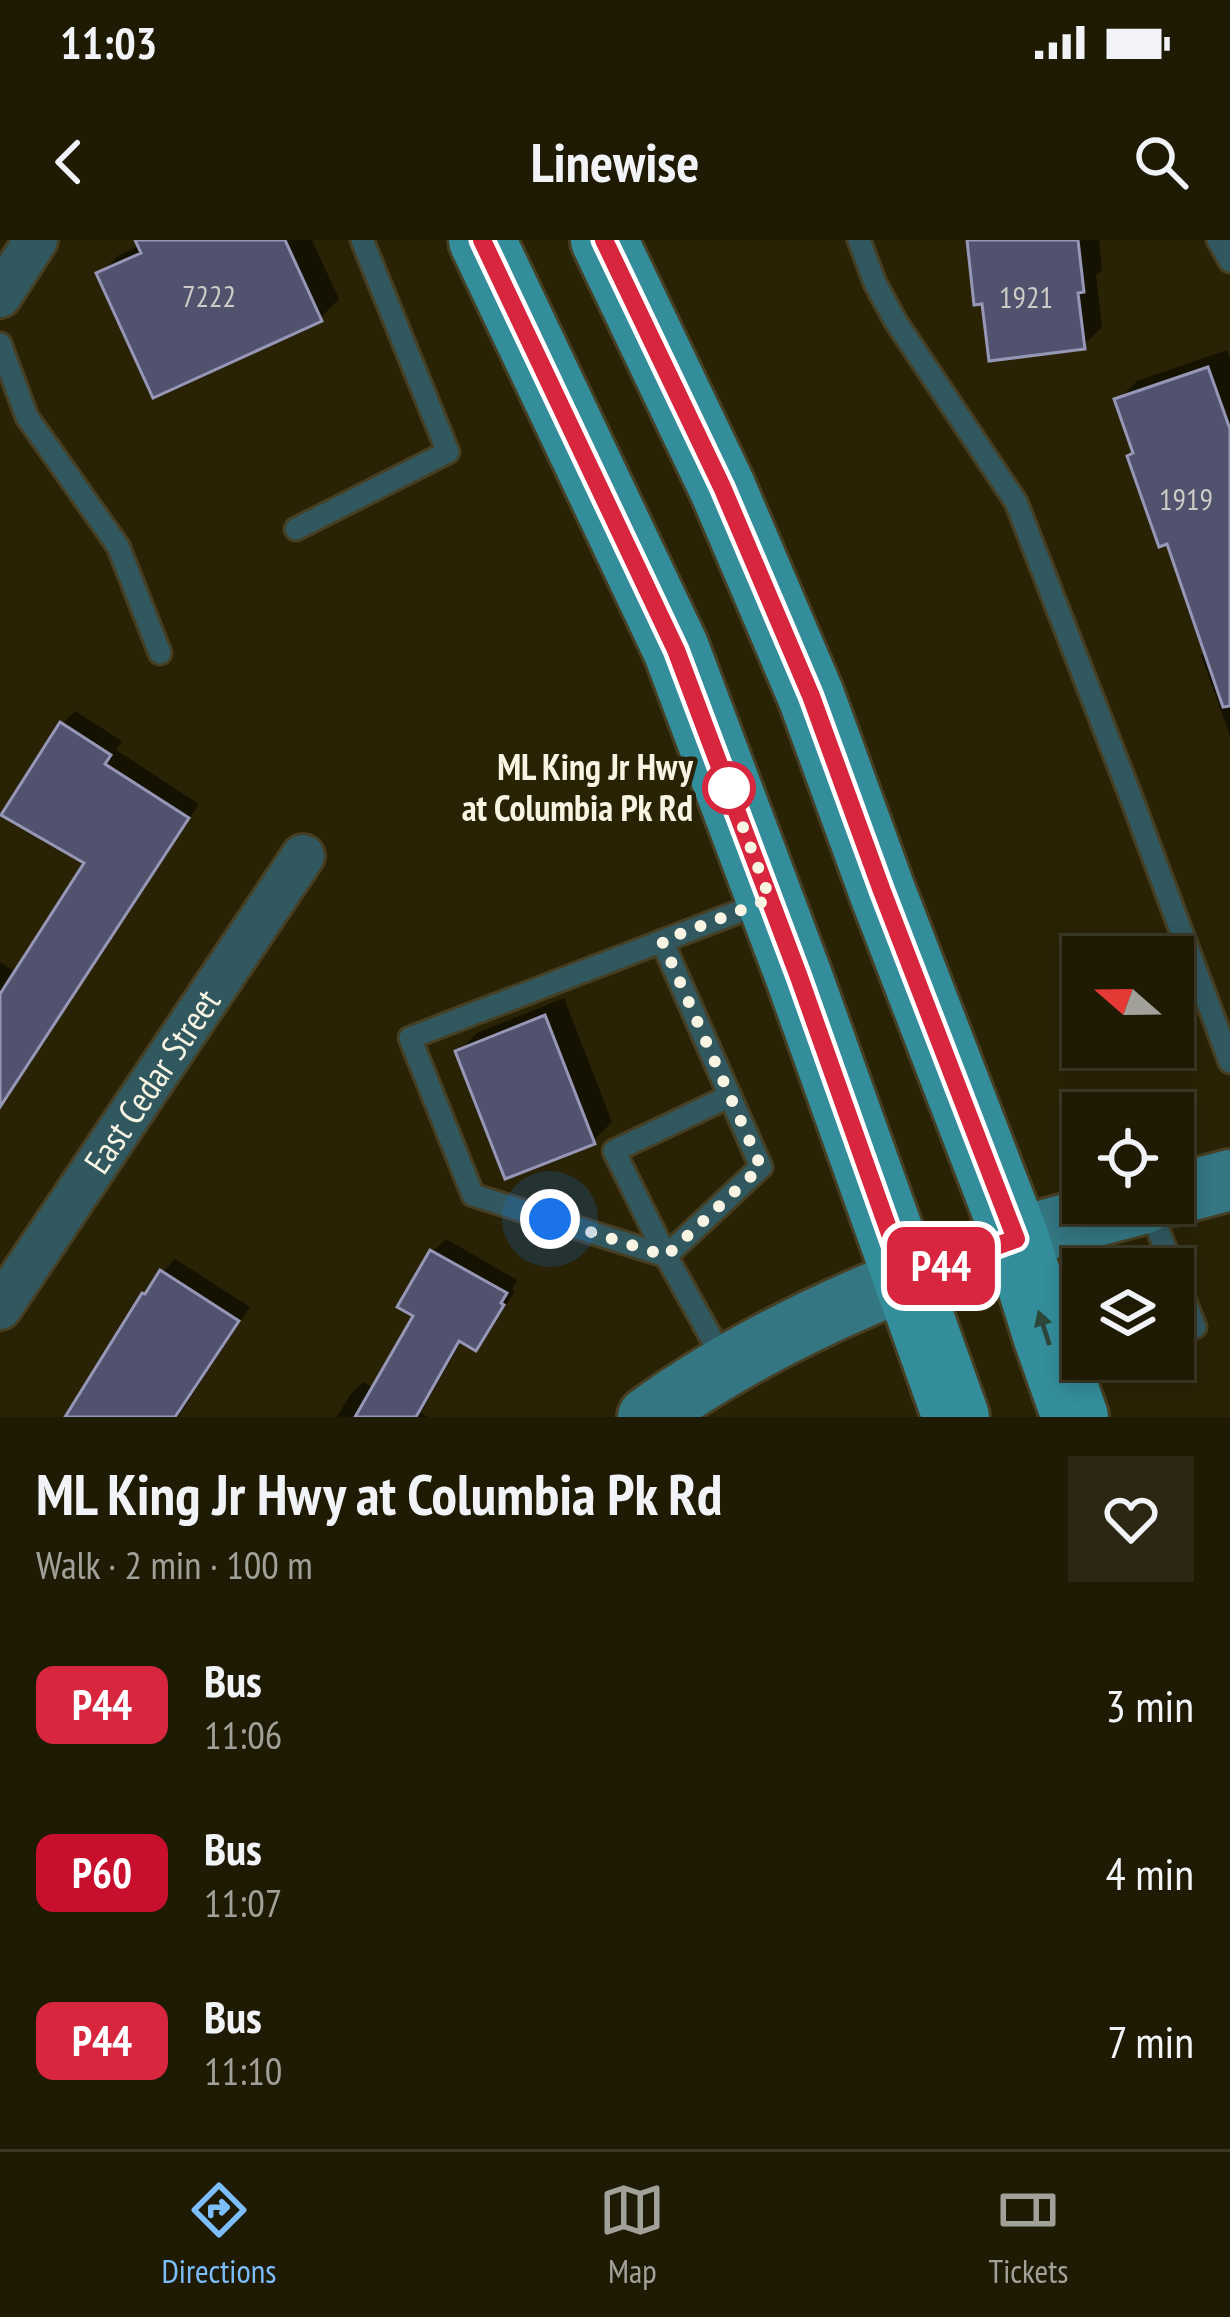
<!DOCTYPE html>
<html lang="en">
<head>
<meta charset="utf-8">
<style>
  :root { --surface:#1f1a04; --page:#2c2713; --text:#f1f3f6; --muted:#a1a19a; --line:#3c3826; --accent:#7cbef9 }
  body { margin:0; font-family:"PT Sans Narrow",sans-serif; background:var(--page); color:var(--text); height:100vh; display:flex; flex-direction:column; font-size:45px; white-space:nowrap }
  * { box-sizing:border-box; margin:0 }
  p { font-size:39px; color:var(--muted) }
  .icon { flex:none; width:66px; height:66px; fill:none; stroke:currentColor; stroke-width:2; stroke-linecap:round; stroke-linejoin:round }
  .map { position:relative; height:1177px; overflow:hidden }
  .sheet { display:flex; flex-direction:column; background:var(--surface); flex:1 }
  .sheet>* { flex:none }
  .badge { padding:0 24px; border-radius:18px; font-size:42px; line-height:78px }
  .needle { width:78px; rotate:290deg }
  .buttons { position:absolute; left:1062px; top:696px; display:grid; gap:24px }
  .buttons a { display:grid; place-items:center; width:132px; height:132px; border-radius:0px; background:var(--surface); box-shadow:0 6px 18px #0003,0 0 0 3px var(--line); font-size:60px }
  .you { position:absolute; width:60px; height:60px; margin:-30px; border:9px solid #fff; border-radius:50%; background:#1a73e8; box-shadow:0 0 0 18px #1a73e833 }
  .map>.badge { position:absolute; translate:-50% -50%; box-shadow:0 0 0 6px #fff }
  .round { display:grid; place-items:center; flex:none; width:126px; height:126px; border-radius:0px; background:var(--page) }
  .headline { display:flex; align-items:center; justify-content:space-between; height:204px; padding:0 36px }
  h1 { font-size:57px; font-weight:700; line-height:90px }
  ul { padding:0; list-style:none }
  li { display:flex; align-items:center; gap:36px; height:168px; padding:0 36px }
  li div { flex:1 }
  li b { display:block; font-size:45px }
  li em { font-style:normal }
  li .badge { min-width:132px; font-weight:700; text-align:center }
  .status { display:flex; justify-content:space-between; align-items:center; height:84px; padding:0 60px; background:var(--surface); direction:ltr }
  .status svg { height:33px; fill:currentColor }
  header { display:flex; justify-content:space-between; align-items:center; height:156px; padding:0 36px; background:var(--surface); font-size:54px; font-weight:700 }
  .menu { display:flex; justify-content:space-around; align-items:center; height:168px; border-top:3px solid var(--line); background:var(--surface); font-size:33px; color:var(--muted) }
  .menu a { display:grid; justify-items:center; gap:6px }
  .menu .active { color:var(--accent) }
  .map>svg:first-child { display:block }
  .shadow { fill:#0007 }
  .building { fill:#51526e; stroke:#9697b6; stroke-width:3 }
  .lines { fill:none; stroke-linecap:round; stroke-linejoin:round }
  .lane-casing { stroke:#463f24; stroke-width:27 }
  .street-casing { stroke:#463f24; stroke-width:48 }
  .secondary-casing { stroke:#463f24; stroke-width:66 }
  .primary-casing { stroke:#463f24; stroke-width:72 }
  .lane { stroke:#31585f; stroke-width:21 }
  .street { stroke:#31585f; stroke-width:42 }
  .secondary { stroke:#347681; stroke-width:60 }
  .primary { stroke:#348d9b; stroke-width:66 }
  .oneway { fill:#2d473a }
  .line-casing { stroke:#fff; stroke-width:27 }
  .line { stroke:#d7263d; stroke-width:18 }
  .walk { stroke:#f8f4e3; stroke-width:12; stroke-dasharray:0 21.6 }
  .stop-dot { fill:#fff; stroke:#d7263d; stroke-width:6 }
  .labels { text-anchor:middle; stroke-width:9; stroke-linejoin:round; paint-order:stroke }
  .number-label { font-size:30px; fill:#ceccc6 }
  .stop-label { font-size:36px; font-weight:bold; fill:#f8f4e3; stroke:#292205; text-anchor:end }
  .street-label { font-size:36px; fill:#f8f4e3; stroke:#292205 }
</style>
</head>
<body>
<div class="status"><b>11:03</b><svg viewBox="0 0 49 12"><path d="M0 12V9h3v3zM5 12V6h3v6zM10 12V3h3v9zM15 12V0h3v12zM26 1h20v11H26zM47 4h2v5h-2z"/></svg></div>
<header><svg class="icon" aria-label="back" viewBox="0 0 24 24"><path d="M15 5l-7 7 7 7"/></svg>Linewise<svg class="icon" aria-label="search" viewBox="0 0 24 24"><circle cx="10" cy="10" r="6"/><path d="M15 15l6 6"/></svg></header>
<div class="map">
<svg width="1230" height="1177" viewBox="0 0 1230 1177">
  <rect width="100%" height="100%" fill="#292205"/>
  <!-- shadow -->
  <path class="shadow" d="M 139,0 L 312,0 L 339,59 L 320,78 L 100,34 L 119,15 L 141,5 Z
    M 970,0 L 1099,0 L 1102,30 L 1096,35 L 1102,87 L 1083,106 L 985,61 Z
    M 1227,110 L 1230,119 L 1230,496 L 1201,415 L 1207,409 L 1118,160 L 1137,141 Z
    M 75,471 L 122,501 L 116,510 L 199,564 L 0,865 L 0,722 L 17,733 L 89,622 L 62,484 Z
    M 564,758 L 612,882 L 593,901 L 458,812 L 477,793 Z
    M 446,999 L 517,1040 L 512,1050 L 515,1051 L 488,1094 L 475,1107 L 462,1100 L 421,1173 L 428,1177 L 337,1177 L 350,1155 L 363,1142 L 375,1149 L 417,1075 L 402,1066 L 433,1011 Z
    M 175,1019 L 250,1067 L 178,1177 L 72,1177 L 68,1175 L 163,1032 Z"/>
  <!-- building -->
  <path class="building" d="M 135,0 L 285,0 L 322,81 L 153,158 L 96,33 L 141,13 Z
    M 967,0 L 1078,0 L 1084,52 L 1078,53 L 1085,109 L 989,121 L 982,64 L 974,65 Z
    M 1208,127 L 1230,189 L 1230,466 L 1223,467 L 1167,304 L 1159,307 L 1127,216 L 1133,213 L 1114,159 Z
    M 60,482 L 111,515 L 105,524 L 189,578 L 0,867 L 0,754 L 84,623 L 1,575 Z
    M 545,775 L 595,904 L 505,939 L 455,811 Z
    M 430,1010 L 507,1053 L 501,1063 L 504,1065 L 476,1111 L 459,1101 L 416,1177 L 355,1177 L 413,1076 L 397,1067 Z
    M 160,1030 L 239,1081 L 175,1177 L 65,1177 L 142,1053 L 145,1054 Z"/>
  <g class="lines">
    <defs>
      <path id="lane" d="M 859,0 L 875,43 L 896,82 L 1016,262 L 1131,557 L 1230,822
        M 1218,0 L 1230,21
        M 0,104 L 27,177 L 118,306 L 160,413
        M 296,289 L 448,212 L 362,0
        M 662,701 L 761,927 L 666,1016 L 614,911 L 730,856
        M 1148,964 L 1173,1029
        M 1173,1030 L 1195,1087
        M 726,1124 L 666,1016 L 473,955 L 410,798 L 764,662"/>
      <g id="street">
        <path d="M 0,56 L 36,0"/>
        <path id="s1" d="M 0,1068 L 303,616"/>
      </g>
      <path id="secondary" d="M 1173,955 L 1230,940
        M 648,1177 C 754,1100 888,1042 1012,1000 C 1055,986 1101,975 1145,963"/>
      <path id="primary" d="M 482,0 L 676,409 L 799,737 L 956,1177
        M 604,0 L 722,247 L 811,456 L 882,651 L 1016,999 L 1046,1095 L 1075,1177"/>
    </defs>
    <!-- lane casing -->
    <use href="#lane" class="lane-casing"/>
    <!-- street casing -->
    <use href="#street" class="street-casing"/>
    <!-- secondary casing -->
    <use href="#secondary" class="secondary-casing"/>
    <!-- primary casing -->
    <use href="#primary" class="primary-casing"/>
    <!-- lane -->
    <use href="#lane" class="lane"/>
    <!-- street -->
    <use href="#street" class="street"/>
    <!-- secondary -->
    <use href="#secondary" class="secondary"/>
    <!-- primary -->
    <use href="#primary" class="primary"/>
  </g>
  <!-- one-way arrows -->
  <defs><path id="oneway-solid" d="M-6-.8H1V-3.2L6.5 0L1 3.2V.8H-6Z" transform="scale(3)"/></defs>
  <use class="oneway" href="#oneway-solid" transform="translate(1044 1088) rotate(-108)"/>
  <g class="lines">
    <defs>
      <path id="line" d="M 482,0 L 676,410 L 799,737 L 906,1039 L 1016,999 L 882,651 L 811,456 L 722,247 L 604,0"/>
    </defs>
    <!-- line casing -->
    <use href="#line" class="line-casing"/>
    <!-- line -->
    <use href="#line" class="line"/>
    <!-- walk -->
    <path class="walk" d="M 550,979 L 666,1016 L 761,927 L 662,701 L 770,659 L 726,542 L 729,548"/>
  </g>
  <!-- markers -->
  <circle class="stop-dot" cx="729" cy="548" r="24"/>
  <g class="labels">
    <!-- number labels -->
    <g class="number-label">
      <text x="209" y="67">7222</text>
      <text x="1026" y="68">1921</text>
      <text x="1186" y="270">1919</text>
    </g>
    <!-- stop labels -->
    <g class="stop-label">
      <text x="693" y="540">ML King Jr Hwy<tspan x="693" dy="41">at Columbia Pk Rd</tspan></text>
    </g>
    <!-- street labels -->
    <g class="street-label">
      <text dy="13" stroke="none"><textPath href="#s1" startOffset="273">East Cedar Street</textPath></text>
    </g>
  </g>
</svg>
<div class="buttons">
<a><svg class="needle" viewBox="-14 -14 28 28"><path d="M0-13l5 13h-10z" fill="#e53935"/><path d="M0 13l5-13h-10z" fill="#a1a19a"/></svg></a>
<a><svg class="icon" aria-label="locate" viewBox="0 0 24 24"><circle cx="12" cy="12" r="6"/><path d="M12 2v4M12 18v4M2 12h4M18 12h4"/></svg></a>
<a><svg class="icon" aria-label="layers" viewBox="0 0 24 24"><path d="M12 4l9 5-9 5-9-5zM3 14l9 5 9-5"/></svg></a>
</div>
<div class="you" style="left:550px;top:979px"></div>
<b class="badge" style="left:941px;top:1026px;background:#d7263d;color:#fff">P44</b>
</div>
<section class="sheet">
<div class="headline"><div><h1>ML King Jr Hwy at Columbia Pk Rd</h1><p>Walk · 2 min · 100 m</p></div><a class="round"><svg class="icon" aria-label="heart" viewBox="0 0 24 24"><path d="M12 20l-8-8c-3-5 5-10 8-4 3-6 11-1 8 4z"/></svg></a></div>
<ul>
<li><span class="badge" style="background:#d7263d;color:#fff">P44</span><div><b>Bus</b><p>11:06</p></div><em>3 min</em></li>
<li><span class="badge" style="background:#c8102e;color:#fff">P60</span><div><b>Bus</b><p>11:07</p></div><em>4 min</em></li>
<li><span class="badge" style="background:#d7263d;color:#fff">P44</span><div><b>Bus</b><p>11:10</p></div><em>7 min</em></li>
</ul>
</section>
<nav class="menu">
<a class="active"><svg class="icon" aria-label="directions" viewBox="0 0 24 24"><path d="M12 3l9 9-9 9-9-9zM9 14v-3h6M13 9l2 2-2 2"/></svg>Directions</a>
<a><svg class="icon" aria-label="map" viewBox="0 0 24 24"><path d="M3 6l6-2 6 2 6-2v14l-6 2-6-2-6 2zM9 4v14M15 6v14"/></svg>Map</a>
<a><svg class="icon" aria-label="tickets" viewBox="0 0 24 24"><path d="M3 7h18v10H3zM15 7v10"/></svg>Tickets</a>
</nav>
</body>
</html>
